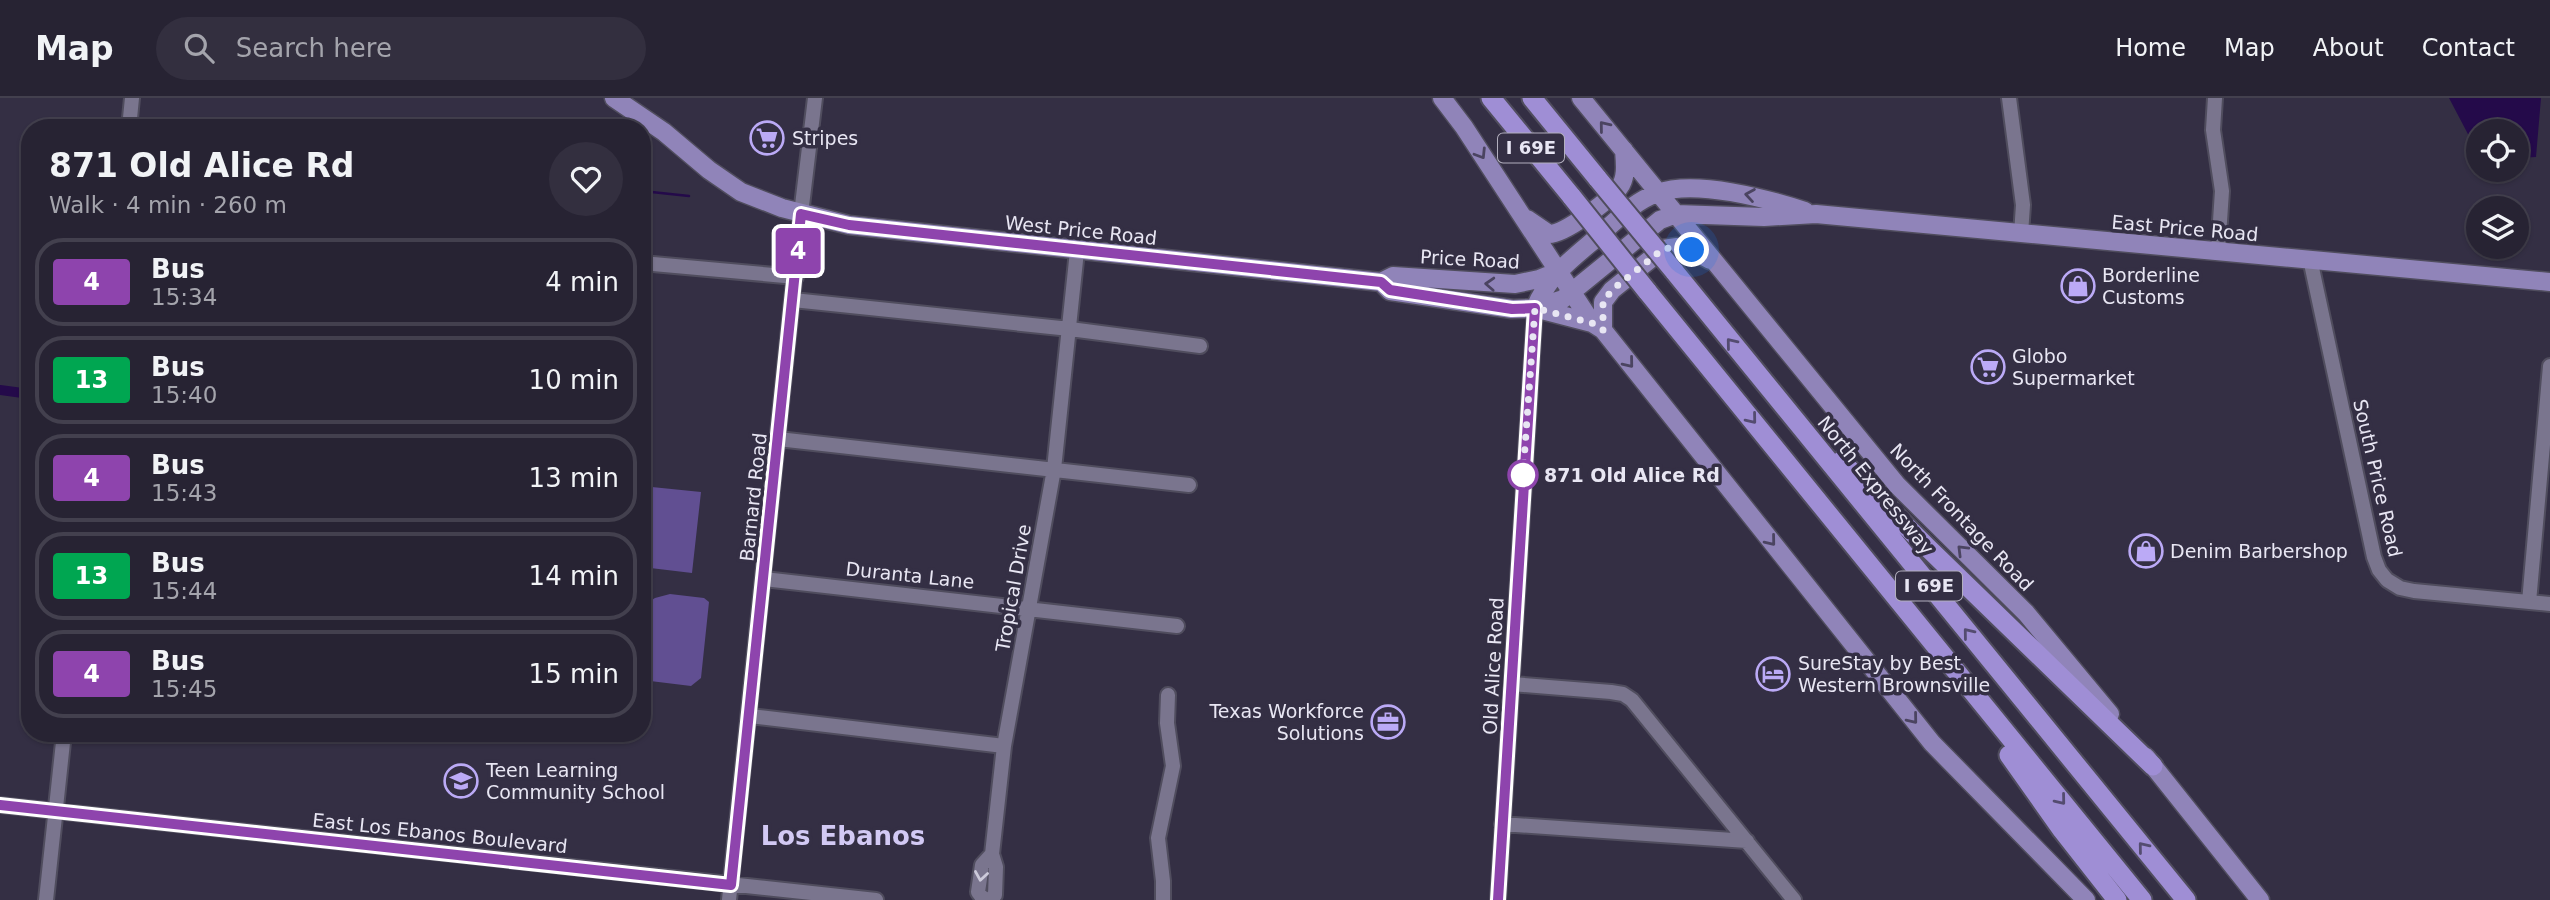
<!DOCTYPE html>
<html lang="en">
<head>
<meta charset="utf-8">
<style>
  :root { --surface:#272333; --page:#332f3f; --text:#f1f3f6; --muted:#a4a4ac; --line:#43404e }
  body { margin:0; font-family:"DejaVu Sans",sans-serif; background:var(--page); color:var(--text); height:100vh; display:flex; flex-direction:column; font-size:26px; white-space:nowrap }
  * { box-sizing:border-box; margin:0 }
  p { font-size:23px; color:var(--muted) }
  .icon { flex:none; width:38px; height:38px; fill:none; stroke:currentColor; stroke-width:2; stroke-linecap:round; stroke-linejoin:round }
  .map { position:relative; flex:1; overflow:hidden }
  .side { position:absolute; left:21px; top:21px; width:630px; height:623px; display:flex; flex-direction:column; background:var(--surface); border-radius:28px; box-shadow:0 2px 5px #0004,0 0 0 2px var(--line) }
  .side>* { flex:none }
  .badge { padding:0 14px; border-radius:5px; font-size:24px; line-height:46px }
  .controls { position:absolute; left:2466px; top:21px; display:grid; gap:14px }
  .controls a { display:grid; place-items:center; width:63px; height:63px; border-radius:50%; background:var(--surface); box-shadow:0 2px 5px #0004,0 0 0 2px var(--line); font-size:35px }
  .you { position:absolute; width:35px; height:35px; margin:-18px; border:5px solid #fff; border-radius:50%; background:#1a73e8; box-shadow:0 0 0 10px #1a73e833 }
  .map>.badge { position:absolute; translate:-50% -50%; box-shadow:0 0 0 4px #fff }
  .round { display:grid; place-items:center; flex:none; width:74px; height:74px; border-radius:37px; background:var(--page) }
  .head { display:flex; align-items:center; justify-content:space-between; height:119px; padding:0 28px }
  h1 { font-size:33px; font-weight:600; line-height:52px }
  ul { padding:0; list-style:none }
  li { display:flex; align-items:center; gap:21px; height:88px; margin:0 14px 10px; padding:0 14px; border:4px solid var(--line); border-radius:28px }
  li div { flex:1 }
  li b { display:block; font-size:26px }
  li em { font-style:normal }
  li .badge { min-width:77px; font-weight:700; text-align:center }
  header { display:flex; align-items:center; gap:42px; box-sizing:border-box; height:98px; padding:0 35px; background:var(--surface); border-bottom:2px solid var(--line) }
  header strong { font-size:33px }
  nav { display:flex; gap:38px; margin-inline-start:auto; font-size:24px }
  .search { width:490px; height:63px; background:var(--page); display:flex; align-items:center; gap:18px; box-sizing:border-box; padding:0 24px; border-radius:38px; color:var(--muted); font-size:26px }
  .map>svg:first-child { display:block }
  .green { fill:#614f92 }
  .water { fill:#240a4a }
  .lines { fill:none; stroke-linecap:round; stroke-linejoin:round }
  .stream { stroke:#240a4a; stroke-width:2.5 }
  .canal { stroke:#240a4a; stroke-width:10 }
  .minor-casing { stroke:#504d5e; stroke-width:18 }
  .major-casing { stroke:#504d5e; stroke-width:21 }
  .highway-casing { stroke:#504d5e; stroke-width:23 }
  .minor { stroke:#7a758e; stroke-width:14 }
  .major { stroke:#9084b9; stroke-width:18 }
  .highway { stroke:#9f8ed5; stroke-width:19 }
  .highway-bridge-casing { stroke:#504d5e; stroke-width:23; stroke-linecap:butt }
  .highway-bridge { stroke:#9f8ed5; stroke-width:19 }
  .oneway { stroke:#4b4461 }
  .oneway2 { stroke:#544c70 }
  .oneway3 { stroke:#cccada }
  .line-casing { stroke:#fff; stroke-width:16 }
  .line { stroke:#8e44ad; stroke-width:10 }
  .walk { stroke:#e8e6f3; stroke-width:7; stroke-dasharray:0 12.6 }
  .stop-dot { fill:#fff; stroke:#8e44ad; stroke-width:3.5 }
  .labels { text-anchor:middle; stroke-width:7; stroke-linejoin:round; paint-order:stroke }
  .shield { fill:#342f44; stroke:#b2afbe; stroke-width:2 }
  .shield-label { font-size:18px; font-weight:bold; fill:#e8e6f3 }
  .poi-label { font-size:19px; fill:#e8e6f3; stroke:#342f44; text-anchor:start }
  .street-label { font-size:19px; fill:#e8e6f3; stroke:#342f44 }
  .stop-label { font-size:19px; font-weight:bold; fill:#e8e6f3; stroke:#342f44; text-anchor:start }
  .district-label { font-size:26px; font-weight:bold; fill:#d2c9f4; stroke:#342f44 }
</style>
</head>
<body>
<header>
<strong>Map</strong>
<div class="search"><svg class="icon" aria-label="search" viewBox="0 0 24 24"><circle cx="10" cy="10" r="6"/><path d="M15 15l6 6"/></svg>Search here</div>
<nav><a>Home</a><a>Map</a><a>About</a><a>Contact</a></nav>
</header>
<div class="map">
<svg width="2550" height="802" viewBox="0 0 2550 802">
  <rect width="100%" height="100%" fill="#342f44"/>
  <!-- green -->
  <path class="green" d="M 642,388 L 701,394 L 692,475 L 642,469 Z
    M 670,496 L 704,500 L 709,504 L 701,580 L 691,588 L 642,582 L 642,508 L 655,500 Z"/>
  <!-- water -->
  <path class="water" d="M 2449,0 L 2541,0 L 2536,59 L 2517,60 L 2516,33 L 2478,33 L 2478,45 L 2470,40 Z"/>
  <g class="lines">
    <!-- stream -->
    <path class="stream" d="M 642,93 L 689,98"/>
    <!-- canal -->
    <path class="canal" d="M 0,292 L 30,296"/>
    <defs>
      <path id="minor" d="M 2009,0 L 2023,107 L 2021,136
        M 2215,0 L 2213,32 L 2222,93 L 2218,153
        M 129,30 L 132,0
        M 2313,163 L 2312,170 L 2374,459 L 2379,472 L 2387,482 L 2400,490 L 2414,493 L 2550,506
        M 642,165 L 796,179
        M 793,202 L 1070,231 L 1200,248
        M 778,341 L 1189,387
        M 764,481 L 1177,528
        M 2529,504 L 2550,268
        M 1512,586 L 1611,594 L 1623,596 L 1632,602 L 1794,802
        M 750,618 L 1004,648
        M 0,707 L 876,802
        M 1502,726 L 1747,743
        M 46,802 L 64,635
        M 729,802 L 801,116 L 815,0
        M 984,802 L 978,794 L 982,767 L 992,756
        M 989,802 L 995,797 L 996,769 L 992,756 L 1004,648 L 1054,371 L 1077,153
        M 1163,802 L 1163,783 L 1158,740 L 1173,668 L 1167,625 L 1168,597
        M 1498,802 L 1535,210"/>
      <path id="major" d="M 614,0 L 664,34 L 709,72 L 741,94 L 782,110 L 849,127 L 1381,184 L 1390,193 L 1512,211 L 1535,210 L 1563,201 L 1660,122 L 1676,116 L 1764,119 L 1816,116 L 2550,184
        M 1442,0 L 1464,29 L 1592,225 L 1603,232 L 1932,645 L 2086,802
        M 1581,0 L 1897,387 L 2026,515 L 2110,616
        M 1527,121 L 1549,136 C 1565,136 1608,103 1619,90 C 1627,80 1625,65 1624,52
        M 1381,184 L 1393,178 L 1515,186 L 1539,181 L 1556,174
        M 1535,210 C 1547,180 1569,163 1594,142 C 1613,126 1633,103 1658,95 C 1695,81 1768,101 1805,113
        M 1538,211 L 1592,225
        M 1603,232 L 1603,204 L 1612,192 L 1663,151 L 1677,149 L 1692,152 L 1710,162
        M 2146,659 L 2260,802"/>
      <path id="highway" d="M 1491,0 L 1572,99
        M 1532,0 L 1598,81
        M 1674,173 L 2186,802
        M 1647,193 L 2142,802
        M 1841,363 L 1927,449 L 2153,668
        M 2009,657 L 2062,732 L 2117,802"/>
    </defs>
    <!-- minor casing -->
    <use href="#minor" class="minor-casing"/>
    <!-- major casing -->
    <use href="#major" class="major-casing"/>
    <!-- highway casing -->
    <use href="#highway" class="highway-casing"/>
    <!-- minor -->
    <use href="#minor" class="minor"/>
    <!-- major -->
    <use href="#major" class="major"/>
    <!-- highway -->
    <use href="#highway" class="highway"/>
    <defs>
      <path id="highway-bridge" d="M 1598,81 L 1674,173
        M 1572,99 L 1647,193"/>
    </defs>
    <!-- highway-bridge casing -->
    <use href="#highway-bridge" class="highway-bridge-casing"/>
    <!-- highway-bridge -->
    <use href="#highway-bridge" class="highway-bridge"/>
  </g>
  <!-- one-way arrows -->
  <defs><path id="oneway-chevron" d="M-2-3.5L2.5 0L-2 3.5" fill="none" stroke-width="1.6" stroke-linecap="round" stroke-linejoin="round" transform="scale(1.75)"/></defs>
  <g class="oneway">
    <use href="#oneway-chevron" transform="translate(1604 28) rotate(-129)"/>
    <use href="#oneway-chevron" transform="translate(1481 56) rotate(58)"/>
    <use href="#oneway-chevron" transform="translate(1750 97) rotate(-171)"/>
    <use href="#oneway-chevron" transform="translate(1490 186) rotate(-177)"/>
    <use href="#oneway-chevron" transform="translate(1629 265) rotate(51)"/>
    <use href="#oneway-chevron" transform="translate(1771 443) rotate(51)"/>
    <use href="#oneway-chevron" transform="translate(1962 452) rotate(-135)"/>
    <use href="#oneway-chevron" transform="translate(1913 621) rotate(51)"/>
  </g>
  <g class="oneway2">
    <use href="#oneway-chevron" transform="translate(1731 245) rotate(-129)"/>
    <use href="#oneway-chevron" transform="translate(1752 321) rotate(51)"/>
    <use href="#oneway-chevron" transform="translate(1968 535) rotate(-129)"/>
    <use href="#oneway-chevron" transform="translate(2061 702) rotate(51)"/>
    <use href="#oneway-chevron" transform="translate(2143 749) rotate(-129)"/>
  </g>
  <use class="oneway3" href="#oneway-chevron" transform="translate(981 778) rotate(99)"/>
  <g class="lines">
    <defs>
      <path id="line" d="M 0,707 L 731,787 L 801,116 L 849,127 L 1381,184 L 1390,192 L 1512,211 L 1535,210 L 1498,802"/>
    </defs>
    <!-- line casing -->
    <use href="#line" class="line-casing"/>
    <!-- line -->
    <use href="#line" class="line"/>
    <!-- walk -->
    <path class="walk" d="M 1523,377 L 1535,210 L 1592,225 L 1603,232 L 1603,204 L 1612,192 L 1663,151 L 1677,149 L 1692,152"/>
  </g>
  <!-- icons -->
  <defs>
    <symbol id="supermarket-ring" viewBox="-11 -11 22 22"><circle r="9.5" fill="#342f44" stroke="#bbaaf6" stroke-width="1.5"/><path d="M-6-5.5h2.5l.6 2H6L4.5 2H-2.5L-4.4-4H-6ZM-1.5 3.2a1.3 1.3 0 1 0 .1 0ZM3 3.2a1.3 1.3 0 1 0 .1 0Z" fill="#bbaaf6"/></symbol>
    <symbol id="shop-ring" viewBox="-11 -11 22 22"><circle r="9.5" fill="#342f44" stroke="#bbaaf6" stroke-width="1.5"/><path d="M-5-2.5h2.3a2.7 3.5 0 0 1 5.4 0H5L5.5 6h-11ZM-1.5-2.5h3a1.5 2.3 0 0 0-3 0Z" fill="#bbaaf6"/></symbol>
    <symbol id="hotel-ring" viewBox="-11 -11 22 22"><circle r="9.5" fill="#342f44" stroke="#bbaaf6" stroke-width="1.5"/><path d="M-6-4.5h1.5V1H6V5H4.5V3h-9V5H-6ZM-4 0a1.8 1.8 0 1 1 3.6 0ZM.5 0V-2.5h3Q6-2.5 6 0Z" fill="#bbaaf6"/></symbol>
    <symbol id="office-ring" viewBox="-11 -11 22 22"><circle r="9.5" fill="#342f44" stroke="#bbaaf6" stroke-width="1.5"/><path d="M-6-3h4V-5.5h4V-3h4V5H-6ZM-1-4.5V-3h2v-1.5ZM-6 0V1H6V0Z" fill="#bbaaf6"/></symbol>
    <symbol id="school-ring" viewBox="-11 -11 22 22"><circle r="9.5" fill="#342f44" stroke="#bbaaf6" stroke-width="1.5"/><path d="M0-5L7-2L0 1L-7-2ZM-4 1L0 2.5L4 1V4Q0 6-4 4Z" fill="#bbaaf6"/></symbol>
  </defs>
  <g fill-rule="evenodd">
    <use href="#supermarket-ring" x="748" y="21" width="38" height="38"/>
    <use href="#shop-ring" x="2059" y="169" width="38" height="38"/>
    <use href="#supermarket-ring" x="1969" y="250" width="38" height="38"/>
    <use href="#shop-ring" x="2127" y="434" width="38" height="38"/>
    <use href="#hotel-ring" x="1754" y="557" width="38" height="38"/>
    <use href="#office-ring" x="1369" y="605" width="38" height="38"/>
    <use href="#school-ring" x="442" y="664" width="38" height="38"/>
  </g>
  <!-- markers -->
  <circle class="stop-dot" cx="1523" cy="377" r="14"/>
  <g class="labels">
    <!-- shield labels -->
    <g class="shield">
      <rect x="1498" y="35.5" width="66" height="29" rx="5"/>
      <rect x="1896" y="473.5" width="66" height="29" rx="5"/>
    </g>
    <g class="shield-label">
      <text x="1531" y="56">I 69E</text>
      <text x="1929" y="494">I 69E</text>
    </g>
    <!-- poi labels -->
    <g class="poi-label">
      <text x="792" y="47">Stripes</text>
      <text x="2102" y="184">Borderline<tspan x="2102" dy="22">Customs</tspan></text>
      <text x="2012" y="265">Globo<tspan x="2012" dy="22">Supermarket</tspan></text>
      <text x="2170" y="460">Denim Barbershop</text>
      <text x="1798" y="572">SureStay by Best<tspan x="1798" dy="22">Western Brownsville</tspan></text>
      <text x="1364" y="620" text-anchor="end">Texas Workforce<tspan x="1364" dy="22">Solutions</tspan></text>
      <text x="486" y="679">Teen Learning<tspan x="486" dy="22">Community School</tspan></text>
    </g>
    <!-- street labels -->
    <g class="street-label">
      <text transform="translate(2185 130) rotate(5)" y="7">East Price Road</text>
      <text transform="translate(1081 132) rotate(6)" y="7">West Price Road</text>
      <text transform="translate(1470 161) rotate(3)" y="7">Price Road</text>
      <text transform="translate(2378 380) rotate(77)" y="7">South Price Road</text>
      <text transform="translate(1876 387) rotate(51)" y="7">North Expressway</text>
      <text transform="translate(753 399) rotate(-84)" y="7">Barnard Road</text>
      <text transform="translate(1962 419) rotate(46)" y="7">North Frontage Road</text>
      <text transform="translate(910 477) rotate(6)" y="7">Duranta Lane</text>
      <text transform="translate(1013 490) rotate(-80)" y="7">Tropical Drive</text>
      <text transform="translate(1493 568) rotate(-87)" y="7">Old Alice Road</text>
      <text transform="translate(440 735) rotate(6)" y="7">East Los Ebanos Boulevard</text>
    </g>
    <!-- stop labels -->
    <g class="stop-label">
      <text x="1544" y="384">871 Old Alice Rd</text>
    </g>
    <!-- district labels -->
    <g class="district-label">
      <text x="843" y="747">Los Ebanos</text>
    </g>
  </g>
</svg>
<div class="controls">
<a><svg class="icon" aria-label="locate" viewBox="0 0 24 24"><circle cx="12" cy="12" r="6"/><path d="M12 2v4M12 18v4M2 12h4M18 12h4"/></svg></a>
<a><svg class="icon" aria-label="layers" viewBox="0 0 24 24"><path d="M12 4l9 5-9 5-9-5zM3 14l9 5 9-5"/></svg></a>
</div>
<div class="you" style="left:1692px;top:152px"></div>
<b class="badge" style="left:798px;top:153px;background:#8e44ad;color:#fff">4</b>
<section class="side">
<div class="head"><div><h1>871 Old Alice Rd</h1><p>Walk · 4 min · 260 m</p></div><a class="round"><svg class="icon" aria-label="heart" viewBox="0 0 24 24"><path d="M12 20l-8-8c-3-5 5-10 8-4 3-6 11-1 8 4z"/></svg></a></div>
<ul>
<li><span class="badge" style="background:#8e44ad;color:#fff">4</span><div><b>Bus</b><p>15:34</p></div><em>4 min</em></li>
<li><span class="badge" style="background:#00a651;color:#fff">13</span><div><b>Bus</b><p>15:40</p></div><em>10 min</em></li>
<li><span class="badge" style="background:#8e44ad;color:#fff">4</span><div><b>Bus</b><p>15:43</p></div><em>13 min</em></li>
<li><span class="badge" style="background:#00a651;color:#fff">13</span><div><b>Bus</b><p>15:44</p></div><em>14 min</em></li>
<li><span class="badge" style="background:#8e44ad;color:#fff">4</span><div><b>Bus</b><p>15:45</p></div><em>15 min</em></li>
</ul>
</section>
</div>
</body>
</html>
